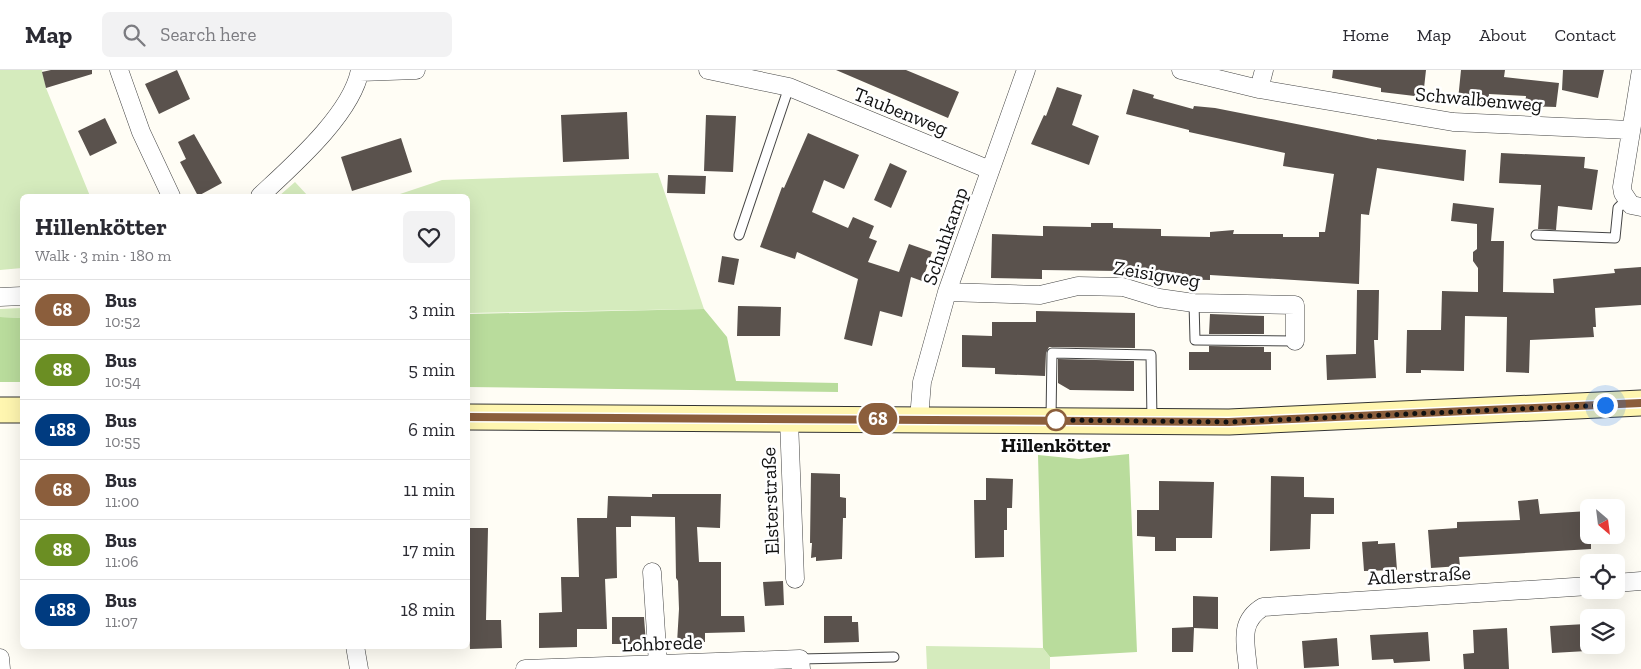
<!DOCTYPE html>
<html lang="en">
<head>
<meta charset="utf-8">
<style>
  :root { --surface:#fff; --page:#f2f2f3; --text:#2b2b33; --muted:#7c7c81; --line:#e1e1e2 }
  body { margin:0; font-family:"Zilla Slab",serif; background:var(--page); color:var(--text); height:100vh; display:flex; flex-direction:column; font-size:19px; white-space:nowrap }
  * { box-sizing:border-box; margin:0 }
  p { font-size:16px; color:var(--muted) }
  .icon { flex:none; width:28px; height:28px; fill:none; stroke:currentColor; stroke-width:2; stroke-linecap:round; stroke-linejoin:round }
  .map { position:relative; flex:1; overflow:hidden }
  .panel { position:absolute; left:20px; top:124px; width:450px; height:455px; display:flex; flex-direction:column; background:var(--surface); border-radius:8px; box-shadow:0 5px 20px #0002 }
  .panel>* { flex:none }
  .badge { padding:0 10px; border-radius:16px; font-size:18px; line-height:32px }
  .needle { width:32px; rotate:152deg }
  .buttons { position:absolute; left:1580px; top:429px; display:grid; gap:10px }
  .buttons a { display:grid; place-items:center; width:45px; height:45px; border-radius:8px; background:var(--surface); box-shadow:0 5px 20px #0002; font-size:25px }
  .you { position:absolute; width:25px; height:25px; margin:-12px; border:4px solid #fff; border-radius:50%; background:#1a73e8; box-shadow:0 0 0 8px #1a73e833 }
  .map>.badge { position:absolute; translate:-50% -50%; box-shadow:0 0 0 2px #fff }
  .round { display:grid; place-items:center; flex:none; width:52px; height:52px; border-radius:8px; background:var(--page) }
  .overview { display:flex; align-items:center; justify-content:space-between; height:85px; padding:0 15px }
  h1 { font-size:24px; font-weight:800; line-height:38px }
  ul { padding:0; list-style:none }
  li { display:flex; align-items:center; gap:15px; height:60px; padding:0 15px; border-top:1px solid var(--line) }
  li div { flex:1 }
  li b { display:block; font-size:19px }
  li em { font-style:normal }
  li .badge { min-width:55px; font-weight:700; text-align:center }
  header { display:flex; align-items:center; gap:30px; box-sizing:border-box; height:70px; padding:0 25px; background:var(--surface); border-bottom:1px solid var(--line) }
  header strong { font-size:24px }
  nav { display:flex; gap:28px; margin-inline-start:auto; font-size:18px }
  .search { width:350px; height:45px; background:var(--page); display:flex; align-items:center; gap:12px; box-sizing:border-box; padding:0 18px; border-radius:8px; color:var(--muted); font-size:19px }
  .map>svg:first-child { display:block }
  .green { fill:#d5ebbd }
  .forest { fill:#b9dc9c }
  .building { fill:#5a524d }
  .lines { fill:none; stroke-linecap:round; stroke-linejoin:round }
  .service-casing { stroke:#444; stroke-width:11 }
  .minor-casing { stroke:#444; stroke-width:19 }
  .secondary-casing { stroke:#333; stroke-width:27 }
  .service { stroke:#fff; stroke-width:9 }
  .minor { stroke:#fff; stroke-width:18 }
  .secondary { stroke:#fff6b0; stroke-width:25 }
  .line-casing { stroke:#fff; stroke-width:11 }
  .line { stroke:#8b5e3c; stroke-width:8 }
  .walk { stroke:#111; stroke-width:5; stroke-dasharray:0 9 }
  .stop-dot { fill:#fff; stroke:#8b5e3c; stroke-width:2.5 }
  .labels { text-anchor:middle; stroke-width:5; stroke-linejoin:round; paint-order:stroke }
  .street-label { font-size:20px; fill:#111; stroke:#fff }
  .stop-label { font-size:20px; font-weight:bold; fill:#111; stroke:#fff }
</style>
</head>
<body>
<header>
<strong>Map</strong>
<div class="search"><svg class="icon" aria-label="search" viewBox="0 0 24 24"><circle cx="10" cy="10" r="6"/><path d="M15 15l6 6"/></svg>Search here</div>
<nav><a>Home</a><a>Map</a><a>About</a><a>Contact</a></nav>
</header>
<div class="map">
<svg width="1641" height="599" viewBox="0 0 1641 599">
  <rect width="100%" height="100%" fill="#fffdf5"/>
  <!-- green -->
  <path class="green" d="M 0,0 L 42,0 L 46,18 L 90,126 L 22,126 L 22,198 L 0,200 Z
    M 658,103 L 704,239 L 468,243 L 468,126 L 394,126 L 442,110 Z
    M 295,112 L 308,126 L 279,126 Z
    M 22,238 L 22,248 L 0,247 L 0,239 Z
    M 926,576 L 1043,578 L 1050,587 L 1050,599 L 927,599 Z"/>
  <!-- forest -->
  <path class="forest" d="M 704,239 L 727,267 L 736,311 L 838,313 L 838,322 L 468,317 L 468,244 Z
    M 0,247 L 22,248 L 22,312 L 0,312 Z
    M 1129,384 L 1137,582 L 1050,587 L 1043,578 L 1038,385 L 1079,389 Z"/>
  <!-- building -->
  <path class="building" d="M 51,0 L 92,0 L 92,4 L 46,18 L 42,2 Z
    M 177,0 L 190,29 L 159,44 L 145,14 Z
    M 836,0 L 906,0 L 959,22 L 948,48 Z
    M 1333,0 L 1426,0 L 1423,27 L 1381,22 L 1381,18 L 1332,8 Z
    M 1461,0 L 1505,0 L 1504,7 L 1559,13 L 1556,37 L 1525,36 L 1526,26 L 1489,24 L 1488,33 L 1458,30 Z
    M 1563,0 L 1604,0 L 1598,28 L 1562,20 Z
    M 1057,17 L 1082,25 L 1072,55 L 1099,66 L 1089,95 L 1031,74 L 1044,45 L 1046,46 Z
    M 1133,19 L 1154,25 L 1153,28 L 1193,39 L 1194,36 L 1215,38 L 1377,70 L 1377,69 L 1466,80 L 1464,111 L 1377,98 L 1369,145 L 1361,144 L 1359,214 L 1210,205 L 1210,210 L 1160,209 L 1161,203 L 1119,201 L 1042,200 L 1042,209 L 991,208 L 992,164 L 1043,166 L 1043,156 L 1091,157 L 1091,153 L 1113,153 L 1113,158 L 1161,159 L 1161,166 L 1210,167 L 1210,162 L 1234,160 L 1233,164 L 1283,164 L 1283,167 L 1319,167 L 1319,162 L 1325,162 L 1334,104 L 1283,96 L 1285,83 L 1189,62 L 1189,60 L 1126,44 Z
    M 627,42 L 629,89 L 563,92 L 561,45 Z
    M 706,45 L 736,46 L 733,102 L 704,101 Z
    M 105,48 L 117,73 L 90,86 L 78,61 Z
    M 808,63 L 859,85 L 844,119 L 824,110 L 812,142 L 848,158 L 853,147 L 874,156 L 869,168 L 877,171 L 868,192 L 899,202 L 909,174 L 932,182 L 922,211 L 911,207 L 902,247 L 880,241 L 872,276 L 844,269 L 858,209 L 797,182 L 795,189 L 760,177 L 782,117 L 784,118 Z
    M 194,64 L 222,113 L 198,126 L 180,92 L 186,89 L 178,72 Z
    M 401,68 L 412,102 L 352,121 L 341,87 Z
    M 1501,83 L 1585,87 L 1584,98 L 1598,100 L 1592,140 L 1558,136 L 1556,160 L 1538,159 L 1541,115 L 1499,113 Z
    M 890,93 L 907,101 L 891,138 L 874,130 Z
    M 668,105 L 706,106 L 705,124 L 667,123 Z
    M 1453,133 L 1494,138 L 1491,171 L 1504,171 L 1503,222 L 1554,223 L 1553,209 L 1615,203 L 1614,199 L 1641,197 L 1641,235 L 1595,238 L 1596,257 L 1593,257 L 1594,267 L 1530,270 L 1529,303 L 1506,302 L 1507,247 L 1465,246 L 1464,301 L 1421,300 L 1421,303 L 1406,303 L 1407,260 L 1441,260 L 1442,221 L 1478,222 L 1478,198 L 1473,191 L 1473,182 L 1477,179 L 1477,154 L 1451,151 Z
    M 722,186 L 739,189 L 734,215 L 718,212 Z
    M 1357,220 L 1379,220 L 1378,270 L 1374,270 L 1376,308 L 1327,310 L 1326,285 L 1356,284 Z
    M 738,236 L 781,237 L 780,266 L 737,266 Z
    M 1036,241 L 1135,243 L 1135,278 L 1049,277 L 1046,283 L 1045,306 L 995,304 L 995,298 L 962,297 L 962,265 L 992,266 L 992,252 L 1036,252 Z
    M 1210,244 L 1264,246 L 1264,264 L 1209,264 Z
    M 1209,276 L 1264,277 L 1264,282 L 1271,282 L 1271,300 L 1189,300 L 1189,282 L 1209,282 Z
    M 1058,289 L 1134,291 L 1134,321 L 1070,320 L 1058,313 Z
    M 811,403 L 840,404 L 840,427 L 846,428 L 846,448 L 843,448 L 842,489 L 816,491 L 816,487 L 811,488 L 812,473 L 810,473 Z
    M 1271,406 L 1304,407 L 1304,427 L 1334,428 L 1334,444 L 1311,444 L 1310,479 L 1270,481 Z
    M 986,408 L 1013,409 L 1012,438 L 1007,438 L 1007,460 L 1004,460 L 1004,487 L 975,488 L 974,430 L 986,430 Z
    M 1159,411 L 1214,412 L 1212,468 L 1176,468 L 1176,481 L 1155,481 L 1155,467 L 1137,466 L 1137,440 L 1159,440 Z
    M 652,424 L 721,424 L 720,458 L 697,457 L 699,492 L 721,492 L 721,546 L 744,546 L 745,562 L 705,563 L 705,572 L 677,573 L 679,539 L 678,511 L 676,508 L 675,447 L 631,446 L 631,457 L 616,457 L 617,508 L 605,509 L 607,559 L 577,559 L 577,577 L 539,578 L 539,543 L 562,542 L 561,507 L 579,507 L 577,448 L 607,448 L 608,426 L 652,427 Z
    M 1538,429 L 1540,444 L 1589,441 L 1589,465 L 1597,465 L 1597,472 L 1591,473 L 1591,479 L 1459,487 L 1460,496 L 1431,498 L 1428,460 L 1457,458 L 1457,452 L 1520,450 L 1518,431 Z
    M 468,458 L 488,458 L 486,550 L 501,550 L 502,578 L 470,579 L 468,537 Z
    M 1378,471 L 1378,474 L 1395,473 L 1397,500 L 1364,501 L 1362,472 Z
    M 783,511 L 784,535 L 765,536 L 763,512 Z
    M 1193,526 L 1218,527 L 1218,559 L 1194,558 L 1193,582 L 1172,582 L 1172,558 L 1193,557 Z
    M 824,546 L 852,546 L 852,552 L 858,552 L 859,572 L 824,573 Z
    M 612,547 L 644,547 L 646,574 L 612,574 Z
    M 1586,554 L 1587,581 L 1552,583 L 1550,556 Z
    M 1507,558 L 1509,599 L 1464,599 L 1463,584 L 1474,583 L 1473,560 Z
    M 1428,562 L 1430,591 L 1394,593 L 1393,589 L 1372,590 L 1370,565 Z
    M 1337,568 L 1339,596 L 1304,598 L 1302,571 Z"/>
  <g class="lines">
    <defs>
      <path id="service" d="M 739,165 L 789,17
        M 1536,165 L 1615,168 L 1618,138 L 1627,129
        M 1194,233 L 1195,270 L 1295,271
        M 1051,348 L 1052,283 L 1151,285 L 1152,351
        M 800,589 L 894,587"/>
      <path id="minor" d="M 119,0 L 141,62 L 171,126
        M 708,0 L 789,17 L 990,100
        M 1181,0 L 1259,19 L 1453,52 L 1630,60
        M 1641,0 L 1622,117 L 1623,123 L 1631,135 L 1641,137
        M 360,2 L 416,0
        M 1259,19 L 1264,0
        M 260,126 C 292,96 352,44 360,0
        M 947,222 L 1040,225 L 1078,216 L 1123,217 L 1159,228 L 1194,233 L 1295,235 L 1295,271
        M 0,227 L 22,226
        M 919,349 L 922,312 L 947,222 L 1026,0
        M 789,350 L 795,509
        M 652,502 L 658,594
        M 1616,513 L 1641,511
        M 355,576 L 359,599
        M 0,588 L 1,599
        M 525,599 L 800,589 L 801,599
        M 1248,599 C 1246,574 1238,552 1263,537 L 1589,516"/>
      <path id="secondary" d="M 0,340 L 22,340
        M 468,347 L 1229,352 L 1641,333"/>
    </defs>
    <!-- service casing -->
    <use href="#service" class="service-casing"/>
    <!-- minor casing -->
    <use href="#minor" class="minor-casing"/>
    <!-- secondary casing -->
    <use href="#secondary" class="secondary-casing"/>
    <!-- service -->
    <use href="#service" class="service"/>
    <!-- minor -->
    <use href="#minor" class="minor"/>
    <!-- secondary -->
    <use href="#secondary" class="secondary"/>
  </g>
  <g class="lines">
    <defs>
      <path id="line" d="M 468,347 L 1229,352 L 1641,333"/>
    </defs>
    <!-- line casing -->
    <use href="#line" class="line-casing"/>
    <!-- line -->
    <use href="#line" class="line"/>
    <!-- walk -->
    <path class="walk" d="M 1056,350 L 1051,350 L 1229,352 L 1605,335"/>
  </g>
  <!-- markers -->
  <circle class="stop-dot" cx="1056" cy="350" r="10"/>
  <g class="labels">
    <!-- street labels -->
    <g class="street-label">
      <text transform="translate(1479 29) rotate(5)" y="7">Schwalbenweg</text>
      <text transform="translate(901 41) rotate(22)" y="7">Taubenweg</text>
      <text transform="translate(945 166) rotate(-71)" y="7">Schuhkamp</text>
      <text transform="translate(1157 204) rotate(9)" y="7">Zeisigweg</text>
      <text transform="translate(770 431) rotate(-92)" y="7">Elsterstraße</text>
      <text transform="translate(1419 505) rotate(-3)" y="7">Adlerstraße</text>
      <text transform="translate(662 573) rotate(-2)" y="7">Lohbrede</text>
    </g>
    <!-- stop labels -->
    <g class="stop-label">
      <text x="1056" y="382">Hillenkötter</text>
    </g>
  </g>
</svg>
<div class="buttons">
<a><svg class="needle" viewBox="-14 -14 28 28"><path d="M0-13l5 13h-10z" fill="#e53935"/><path d="M0 13l5-13h-10z" fill="#7c7c81"/></svg></a>
<a><svg class="icon" aria-label="locate" viewBox="0 0 24 24"><circle cx="12" cy="12" r="6"/><path d="M12 2v4M12 18v4M2 12h4M18 12h4"/></svg></a>
<a><svg class="icon" aria-label="layers" viewBox="0 0 24 24"><path d="M12 4l9 5-9 5-9-5zM3 14l9 5 9-5"/></svg></a>
</div>
<div class="you" style="left:1605px;top:335px"></div>
<b class="badge" style="left:878px;top:349px;background:#8b5e3c;color:#fff">68</b>
<section class="panel">
<div class="overview"><div><h1>Hillenkötter</h1><p>Walk · 3 min · 180 m</p></div><a class="round"><svg class="icon" aria-label="heart" viewBox="0 0 24 24"><path d="M12 20l-8-8c-3-5 5-10 8-4 3-6 11-1 8 4z"/></svg></a></div>
<ul>
<li><span class="badge" style="background:#8b5e3c;color:#fff">68</span><div><b>Bus</b><p>10:52</p></div><em>3 min</em></li>
<li><span class="badge" style="background:#6b8e23;color:#fff">88</span><div><b>Bus</b><p>10:54</p></div><em>5 min</em></li>
<li><span class="badge" style="background:#003b80;color:#fff">188</span><div><b>Bus</b><p>10:55</p></div><em>6 min</em></li>
<li><span class="badge" style="background:#8b5e3c;color:#fff">68</span><div><b>Bus</b><p>11:00</p></div><em>11 min</em></li>
<li><span class="badge" style="background:#6b8e23;color:#fff">88</span><div><b>Bus</b><p>11:06</p></div><em>17 min</em></li>
<li><span class="badge" style="background:#003b80;color:#fff">188</span><div><b>Bus</b><p>11:07</p></div><em>18 min</em></li>
</ul>
</section>
</div>
</body>
</html>
